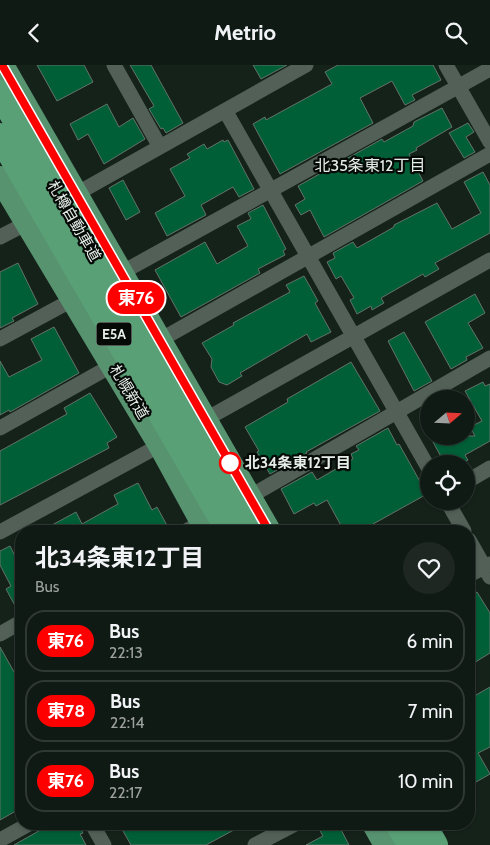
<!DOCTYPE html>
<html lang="en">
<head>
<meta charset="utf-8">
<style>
  :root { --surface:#101a14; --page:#1e2722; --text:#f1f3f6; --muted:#9ca1a0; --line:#303834 }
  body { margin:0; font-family:Cabin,"Noto Sans JP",sans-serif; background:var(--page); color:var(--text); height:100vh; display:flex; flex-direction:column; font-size:19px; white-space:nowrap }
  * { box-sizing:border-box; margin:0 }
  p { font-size:16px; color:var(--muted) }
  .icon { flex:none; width:28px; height:28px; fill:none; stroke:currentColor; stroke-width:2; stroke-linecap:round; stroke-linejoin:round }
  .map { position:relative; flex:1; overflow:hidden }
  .panel { position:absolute; left:15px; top:460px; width:460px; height:305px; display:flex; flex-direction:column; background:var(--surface); border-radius:20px; box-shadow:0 1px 4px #0004,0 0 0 1px var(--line) }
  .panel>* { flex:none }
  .badge { padding:0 10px; border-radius:16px; font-size:18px; line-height:32px }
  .needle { width:32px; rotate:71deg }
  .controls { position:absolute; left:420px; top:325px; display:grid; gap:10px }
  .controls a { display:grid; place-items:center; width:55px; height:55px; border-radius:50%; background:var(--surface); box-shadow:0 1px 4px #0004,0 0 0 1px var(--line); font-size:25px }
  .map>.badge { position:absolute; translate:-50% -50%; box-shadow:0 0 0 2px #fff }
  .round { display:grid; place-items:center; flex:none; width:52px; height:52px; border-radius:26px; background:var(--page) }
  .overview { display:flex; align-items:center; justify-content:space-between; height:85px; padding:0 20px }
  h1 { font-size:24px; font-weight:700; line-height:38px }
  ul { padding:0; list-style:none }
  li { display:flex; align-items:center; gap:15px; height:62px; margin:0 10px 8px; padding:0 10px; border:2px solid var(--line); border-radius:20px }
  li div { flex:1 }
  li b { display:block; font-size:19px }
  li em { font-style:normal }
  li .badge { min-width:55px; font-weight:700; text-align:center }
  header { display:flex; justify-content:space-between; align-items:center; height:65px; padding:0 20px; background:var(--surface); font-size:22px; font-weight:700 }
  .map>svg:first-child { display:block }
  .building { fill:#005f37; stroke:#647369 }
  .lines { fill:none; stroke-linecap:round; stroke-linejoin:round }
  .minor { stroke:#526057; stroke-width:15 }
  .trunk { stroke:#589370; stroke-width:24 }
  .motorway { stroke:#59a077; stroke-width:26 }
  .line-casing { stroke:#fff; stroke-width:11 }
  .line { stroke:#f00; stroke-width:8 }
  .stop-dot { fill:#fff; stroke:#f00; stroke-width:2.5 }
  .labels { text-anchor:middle; stroke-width:4.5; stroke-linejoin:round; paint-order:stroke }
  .shield { fill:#050a07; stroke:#a2aaa4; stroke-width:1 }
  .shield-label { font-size:14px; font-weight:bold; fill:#e6eee8 }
  .street-label { font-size:15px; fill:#e6eee8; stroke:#050a07 }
  .stop-label { font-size:15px; font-weight:bold; fill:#e6eee8; stroke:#050a07; text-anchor:start }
  .neighbourhood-label { font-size:16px; fill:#e6eee8; stroke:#050a07 }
</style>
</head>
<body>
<header><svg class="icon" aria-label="back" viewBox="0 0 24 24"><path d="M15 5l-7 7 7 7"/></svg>Metrio<svg class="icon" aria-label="search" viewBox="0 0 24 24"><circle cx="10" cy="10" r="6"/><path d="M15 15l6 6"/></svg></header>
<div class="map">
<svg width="490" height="780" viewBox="0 0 490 780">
  <rect width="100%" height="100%" fill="#15221a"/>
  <!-- building -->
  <path class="building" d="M 37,0 L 84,0 L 93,17 L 57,36 Z
    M 130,0 L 151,0 L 183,58 L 166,68 L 163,63 L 161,64 L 149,44 L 154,41 Z
    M 253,0 L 287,0 L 261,14 Z
    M 338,0 L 433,0 L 441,15 L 412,30 L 415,35 L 405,40 L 392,16 L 360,33 L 373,58 L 280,109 L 253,59 L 265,52 L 266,55 L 332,19 L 325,7 Z
    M 107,39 L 119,62 L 133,53 L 145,74 L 104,99 L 88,69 L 78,75 L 70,59 Z
    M 442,43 L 452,62 L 416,83 L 417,85 L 409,89 L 423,116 L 324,172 L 310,145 L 301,150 L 295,140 L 305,134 L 298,121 L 382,74 L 384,77 L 413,61 L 414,57 Z
    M 468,58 L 474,67 L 466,72 L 475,87 L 464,93 L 449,68 Z
    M 223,75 L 224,77 L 228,75 L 254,124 L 239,132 L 233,122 L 201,140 L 206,150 L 167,171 L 155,148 L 185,131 L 170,104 L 190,93 L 187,89 L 204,79 L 207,84 Z
    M 483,107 L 490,120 L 490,168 L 435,198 L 439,204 L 425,212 L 423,209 L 381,233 L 384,238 L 372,245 L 371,241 L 357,249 L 350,235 L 354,233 L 341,211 L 336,214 L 327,197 L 335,193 L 333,188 L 353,177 L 357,183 L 394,162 L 394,160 L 437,138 L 452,164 L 481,148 L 464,117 Z
    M 123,115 L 140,147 L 126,155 L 109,123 Z
    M 263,140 L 286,184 L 283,186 L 285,190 L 258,204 L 260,208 L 181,252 L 155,205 L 205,177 L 217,199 L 248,181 L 237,161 L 251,154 L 248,148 Z
    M 18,198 L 38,239 L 12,253 L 14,256 L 0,263 L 0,207 Z
    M 304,211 L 318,236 L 315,238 L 331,267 L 311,277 L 307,269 L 240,308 L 242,311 L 227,320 L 219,317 L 211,302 L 212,294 L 202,278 L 234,260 L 233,258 L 290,227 L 286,220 Z
    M 475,229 L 485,248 L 468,258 L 483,283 L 466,292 L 467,295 L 451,304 L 425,257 Z
    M 54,262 L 79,308 L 10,347 L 9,345 L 0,350 L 0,296 L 9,312 L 42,295 L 31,274 Z
    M 404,267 L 432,316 L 414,326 L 388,276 Z
    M 351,297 L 380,346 L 306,387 L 307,388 L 270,409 L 257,387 L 259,386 L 245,362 L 288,337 L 287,334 Z
    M 483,317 L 485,321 L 490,319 L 490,376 L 465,390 L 468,395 L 461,399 L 445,399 L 433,377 L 442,371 L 475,371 L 470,362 L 482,356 L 465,326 Z
    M 90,328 L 117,372 L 107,378 L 109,383 L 0,440 L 0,386 L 67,349 L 64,343 Z
    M 388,363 L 397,380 L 399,379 L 427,429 L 373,459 L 377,466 L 344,466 L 327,435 L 316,441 L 314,438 L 294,449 L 281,424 L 312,407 L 317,415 L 353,394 L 351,389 L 359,385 L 356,381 Z
    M 138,418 L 152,445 L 157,442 L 170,466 L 41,466 L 76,447 L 82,459 L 118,439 L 114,430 Z
    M 10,481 L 21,503 L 21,548 L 19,548 L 6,524 L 11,521 L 0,500 L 0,486 Z
    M 477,527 L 490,548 L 490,588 L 469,601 L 469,532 Z
    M 0,582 L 18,614 L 21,612 L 21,743 L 0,755 Z
    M 490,622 L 490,682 L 478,688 L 490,709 L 469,721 L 469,671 L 475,668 L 469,657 L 469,634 Z
    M 59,759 L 78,759 L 83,768 L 80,769 L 86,780 L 14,780 L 44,763 L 46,766 Z
    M 119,759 L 245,759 L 206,780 L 131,780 Z
    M 329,759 L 338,759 L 349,780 L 306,780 L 323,771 L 319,764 Z"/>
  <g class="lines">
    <!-- minor -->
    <path class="minor" d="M 114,0 L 160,82
      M 446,0 L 490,77
      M 226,47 L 429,404
      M 76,129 L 306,0
      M 0,172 L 27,158
      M 121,208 L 490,4
      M 0,274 L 74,234
      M 160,275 L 490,89
      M 199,358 L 490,195
      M 0,363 L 113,300
      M 466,417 L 490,403
      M 249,432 L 490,293
      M 447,436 L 464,466
      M 186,466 L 202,457
      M 0,467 L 166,377
      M 469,475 L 490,512
      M 469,510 L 490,499
      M 0,569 L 21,557
      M 92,759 L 104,780
      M 0,775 L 29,759
      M 255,780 L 295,759"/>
    <!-- trunk -->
    <path class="trunk" d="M 2,0 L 269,466
      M 0,113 L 160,380 L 207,466
      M 374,759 L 386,780"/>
    <!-- motorway -->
    <path class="motorway" d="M 0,28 L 254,466
      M 0,71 L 229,466
      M 398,759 L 411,780
      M 423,759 L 435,780"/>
  </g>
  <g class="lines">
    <defs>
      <path id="line" d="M 2,0 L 269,466"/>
    </defs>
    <!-- line casing -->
    <use href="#line" class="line-casing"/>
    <!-- line -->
    <use href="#line" class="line"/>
  </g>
  <!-- markers -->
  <circle class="stop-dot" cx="230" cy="398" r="10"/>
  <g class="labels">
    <!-- shield labels -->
    <rect class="shield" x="96.5" y="257.5" width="35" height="23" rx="4"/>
    <g class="shield-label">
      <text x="114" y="274">E5A</text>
    </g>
    <!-- street labels -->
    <g class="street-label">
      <text transform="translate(74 156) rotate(60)" y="5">札樽自動車道</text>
      <text transform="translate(129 327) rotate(59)" y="5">札幌新道</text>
    </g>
    <!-- stop labels -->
    <g class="stop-label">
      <text x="245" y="403">北34条東12丁目</text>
    </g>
    <!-- neighbourhood labels -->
    <g class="neighbourhood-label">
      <text x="370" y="106">北35条東12丁目</text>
    </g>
  </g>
</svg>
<div class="controls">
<a><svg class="needle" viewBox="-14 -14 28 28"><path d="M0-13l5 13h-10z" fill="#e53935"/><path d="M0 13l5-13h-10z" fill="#9ca1a0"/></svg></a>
<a><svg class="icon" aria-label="locate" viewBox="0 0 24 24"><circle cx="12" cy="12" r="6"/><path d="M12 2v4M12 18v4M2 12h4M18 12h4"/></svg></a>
</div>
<b class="badge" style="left:136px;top:233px;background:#f00;color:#fff">東76</b>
<section class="panel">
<div class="overview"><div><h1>北34条東12丁目</h1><p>Bus</p></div><a class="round"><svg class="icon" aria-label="heart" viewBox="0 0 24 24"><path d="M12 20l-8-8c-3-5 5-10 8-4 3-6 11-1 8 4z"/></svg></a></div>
<ul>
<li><span class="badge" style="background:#f00;color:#fff">東76</span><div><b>Bus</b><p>22:13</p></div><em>6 min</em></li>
<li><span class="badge" style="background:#f00;color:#fff">東78</span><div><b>Bus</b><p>22:14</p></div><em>7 min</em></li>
<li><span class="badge" style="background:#f00;color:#fff">東76</span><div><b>Bus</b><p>22:17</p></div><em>10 min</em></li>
</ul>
</section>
</div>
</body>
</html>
